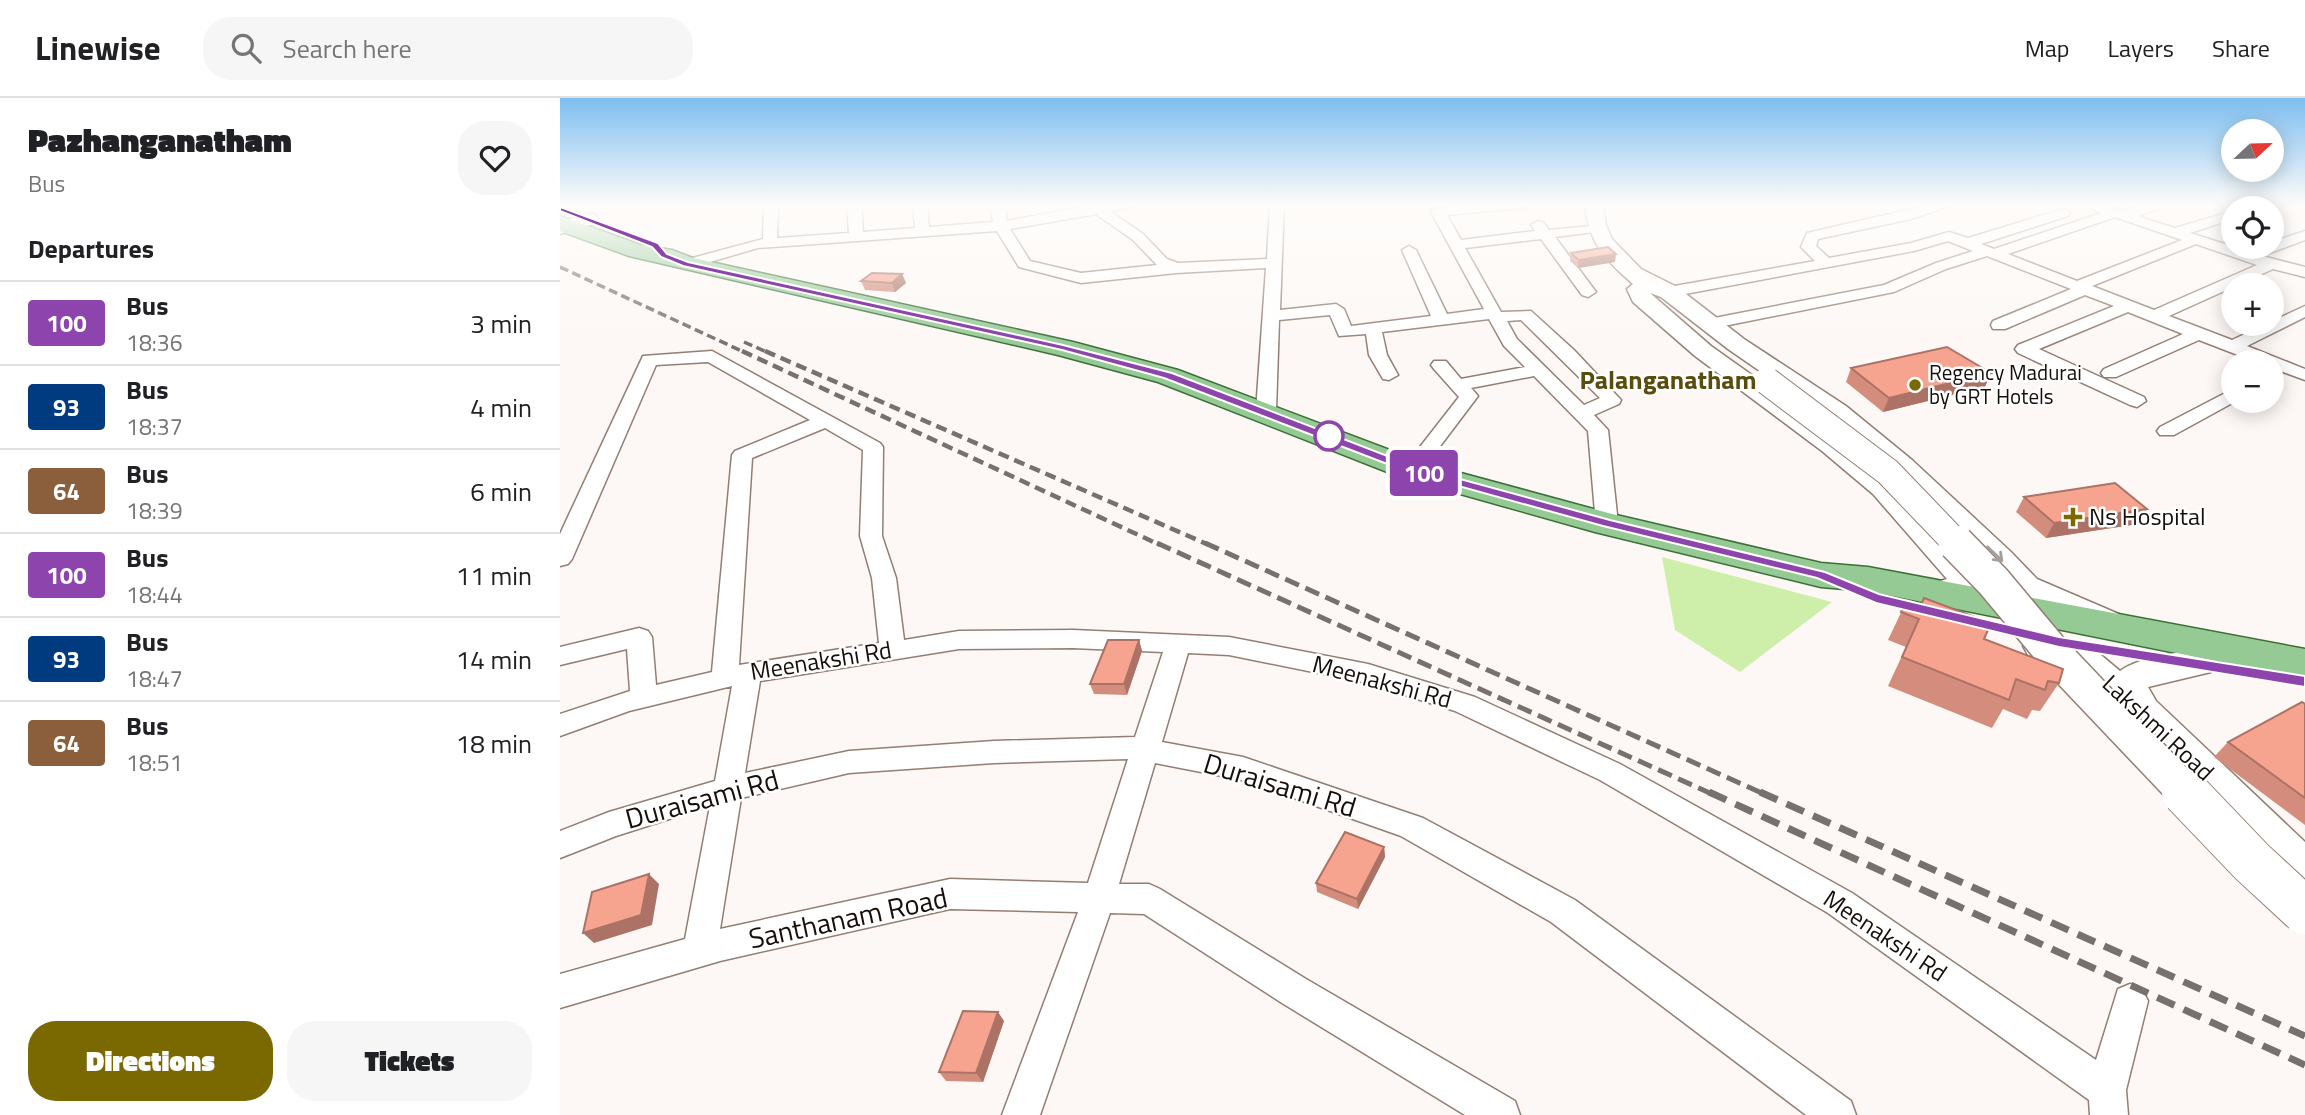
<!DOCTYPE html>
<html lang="en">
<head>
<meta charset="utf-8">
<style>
  :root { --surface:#fff; --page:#f6f6f6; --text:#202124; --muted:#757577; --line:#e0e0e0; --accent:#7a6800 }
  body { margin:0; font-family:"Titillium Web",sans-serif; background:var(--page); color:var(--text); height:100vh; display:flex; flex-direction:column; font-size:26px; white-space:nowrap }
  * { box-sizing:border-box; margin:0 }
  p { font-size:23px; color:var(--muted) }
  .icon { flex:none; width:38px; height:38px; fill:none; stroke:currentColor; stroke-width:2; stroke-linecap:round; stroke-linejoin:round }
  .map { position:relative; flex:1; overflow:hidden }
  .details { display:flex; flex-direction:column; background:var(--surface); width:560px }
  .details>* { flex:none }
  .badge { padding:0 14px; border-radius:5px; font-size:24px; line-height:46px }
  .needle { width:46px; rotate:68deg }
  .buttons { position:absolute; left:1661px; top:21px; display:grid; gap:14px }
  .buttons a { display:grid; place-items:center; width:63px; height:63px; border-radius:50%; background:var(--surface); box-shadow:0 4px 18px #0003; font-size:35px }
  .map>.badge { position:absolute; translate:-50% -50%; box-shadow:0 0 0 4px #fff }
  h2 { padding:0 28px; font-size:26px; line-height:63px }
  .round { display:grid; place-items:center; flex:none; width:74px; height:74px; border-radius:28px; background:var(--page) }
  .head { display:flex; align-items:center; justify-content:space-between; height:119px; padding:0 28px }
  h1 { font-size:33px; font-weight:800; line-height:52px }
  .action { display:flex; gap:14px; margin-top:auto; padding:14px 28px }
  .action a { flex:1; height:80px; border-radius:28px; background:var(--accent); color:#fff; font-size:28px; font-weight:800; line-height:80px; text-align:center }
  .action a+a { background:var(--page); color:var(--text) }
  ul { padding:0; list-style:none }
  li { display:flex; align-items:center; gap:21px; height:84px; padding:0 28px; border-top:2px solid var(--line) }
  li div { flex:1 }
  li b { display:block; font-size:26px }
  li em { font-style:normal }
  li .badge { min-width:77px; font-weight:700; text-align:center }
  header { display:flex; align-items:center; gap:42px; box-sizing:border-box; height:98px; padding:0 35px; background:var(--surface); border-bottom:2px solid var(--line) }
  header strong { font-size:33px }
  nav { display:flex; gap:38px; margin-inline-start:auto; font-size:24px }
  .search { width:490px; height:63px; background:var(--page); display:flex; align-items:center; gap:18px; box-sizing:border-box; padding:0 24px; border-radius:28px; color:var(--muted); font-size:26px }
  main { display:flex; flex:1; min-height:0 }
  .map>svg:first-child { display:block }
  .green { fill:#cdefaa }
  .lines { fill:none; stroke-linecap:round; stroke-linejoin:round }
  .street-casing { stroke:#937e73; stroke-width:3 }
  .secondary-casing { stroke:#937e73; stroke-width:3 }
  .primary-casing { stroke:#3a7137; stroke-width:3 }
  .street { fill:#fff; fill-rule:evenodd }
  .secondary { fill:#fff; fill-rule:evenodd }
  .primary { fill:#95ca95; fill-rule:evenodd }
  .rail-far3 { stroke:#77706c; stroke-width:3.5; stroke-dasharray:9 4.5; stroke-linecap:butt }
  .rail-far2 { stroke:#77706c; stroke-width:4.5; stroke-dasharray:11 6; stroke-linecap:butt }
  .rail-far1 { stroke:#77706c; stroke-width:5; stroke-dasharray:15 7; stroke-linecap:butt }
  .rail { stroke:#77706c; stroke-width:7; stroke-dasharray:19 10; stroke-linecap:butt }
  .secondary-bridge-far2-casing { stroke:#937e73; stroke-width:29; stroke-linecap:butt }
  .secondary-bridge-far1-casing { stroke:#937e73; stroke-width:38; stroke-linecap:butt }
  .secondary-bridge-casing { stroke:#937e73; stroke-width:48; stroke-linecap:butt }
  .secondary-bridge-far2 { stroke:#fff; stroke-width:27 }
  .secondary-bridge-far1 { stroke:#fff; stroke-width:35 }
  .secondary-bridge { stroke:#fff; stroke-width:46 }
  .wall { fill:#d48c7c }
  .shaded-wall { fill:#ac7265 }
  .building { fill:#f6a390; stroke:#ac7265; stroke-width:2 }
  .oneway { stroke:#a29f9d }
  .line { fill:#8e44ad; stroke:#fff; stroke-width:2 }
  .poi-dot { fill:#7a6800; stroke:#fff; stroke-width:2.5 }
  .stop-dot { fill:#fff; stroke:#8e44ad; stroke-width:3.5 }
  .labels { text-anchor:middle; stroke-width:5; stroke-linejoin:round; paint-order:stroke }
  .far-poi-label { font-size:21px; fill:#160e0a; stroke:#fff; text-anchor:start }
  .poi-label { font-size:24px; fill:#160e0a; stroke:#fff; text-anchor:start }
  .street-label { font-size:24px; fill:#160e0a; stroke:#fff }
  .far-district-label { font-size:26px; font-weight:bold; fill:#594d0d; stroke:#fff }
  .near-street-label { font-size:28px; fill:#160e0a; stroke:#fff }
</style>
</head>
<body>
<header>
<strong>Linewise</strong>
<div class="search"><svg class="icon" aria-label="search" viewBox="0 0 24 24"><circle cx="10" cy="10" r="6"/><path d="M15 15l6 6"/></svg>Search here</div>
<nav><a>Map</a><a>Layers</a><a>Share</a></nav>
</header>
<main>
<section class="details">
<div class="head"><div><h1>Pazhanganatham</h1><p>Bus</p></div><a class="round"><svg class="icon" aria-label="heart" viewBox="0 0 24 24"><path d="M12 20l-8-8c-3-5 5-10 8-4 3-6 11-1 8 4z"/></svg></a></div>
<h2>Departures</h2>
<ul>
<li><span class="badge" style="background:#8e44ad;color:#fff">100</span><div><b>Bus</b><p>18:36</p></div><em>3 min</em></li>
<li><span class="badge" style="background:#003b80;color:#fff">93</span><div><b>Bus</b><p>18:37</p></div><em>4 min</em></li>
<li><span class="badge" style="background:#8b5e3c;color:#fff">64</span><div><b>Bus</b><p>18:39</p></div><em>6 min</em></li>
<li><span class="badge" style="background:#8e44ad;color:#fff">100</span><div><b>Bus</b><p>18:44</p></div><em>11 min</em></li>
<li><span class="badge" style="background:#003b80;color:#fff">93</span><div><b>Bus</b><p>18:47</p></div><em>14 min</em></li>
<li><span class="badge" style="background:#8b5e3c;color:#fff">64</span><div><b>Bus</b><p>18:51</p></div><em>18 min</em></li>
</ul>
<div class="action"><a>Directions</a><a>Tickets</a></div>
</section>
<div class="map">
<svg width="1745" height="1017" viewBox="0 0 1745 1017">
  <rect width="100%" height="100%" fill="#fdf8f5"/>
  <!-- green -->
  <path class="green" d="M 1102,459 L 1272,504 L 1180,574 L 1115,532 Z"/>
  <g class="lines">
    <defs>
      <path id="street" d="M 204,106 L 218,106 L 217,140 L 289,135 L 287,106 L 301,106 L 303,134 L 355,130 L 353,106 L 367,106 L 369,129 L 433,124 L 430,106 L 444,106 L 447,123 L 537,106 L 574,106 L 572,109 L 550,113 L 583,136 L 607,161 L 618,165 L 707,161 L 710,106 L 724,106 L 720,212 L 776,206 L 784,211 L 791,228 L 871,218 L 842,152 L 849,148 L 856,152 L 887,216 L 924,211 L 871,114 L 873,111 L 922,106 L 970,106 L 963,110 L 887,117 L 901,142 L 975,133 L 971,127 L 978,123 L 983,124 L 989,132 L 1042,127 L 1042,133 L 995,139 L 1036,194 L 1028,199 L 1022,197 L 981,141 L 905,150 L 941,214 L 971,213 L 1014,252 L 1061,302 L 1059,306 L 1034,317 L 1048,332 L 1058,426 L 1055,431 L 1039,431 L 1036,426 L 1028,333 L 974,278 L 911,290 L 918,298 L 859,376 L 845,376 L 842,372 L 899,299 L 874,271 L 871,267 L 874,263 L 886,263 L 901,281 L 965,269 L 944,248 L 929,221 L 822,234 L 827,257 L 838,277 L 829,282 L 823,281 L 809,257 L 806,236 L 779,238 L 770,217 L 719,222 L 716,313 L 706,319 L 696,313 L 706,170 L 616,175 L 521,185 L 459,169 L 437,133 L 198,150 L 126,171 L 121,169 L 118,166 L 121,163 L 203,141 ZM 536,116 L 573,142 L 597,167 L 521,175 L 470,163 L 450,131 ZM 961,222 L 1040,300 L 1024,307 L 957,241 L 947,223 Z
        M 1373,106 L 1394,106 L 1351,121 L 1258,141 L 1256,148 L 1269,160 L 1351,145 L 1389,134 L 1408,140 L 1503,111 L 1510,115 L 1508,118 L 1421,146 L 1434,151 L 1541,115 L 1521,106 L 1541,106 L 1563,113 L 1586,106 L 1606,106 L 1604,109 L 1577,118 L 1615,130 L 1673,113 L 1673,121 L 1630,135 L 1687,153 L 1700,149 L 1712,149 L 1712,144 L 1745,133 L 1745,142 L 1702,158 L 1745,169 L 1745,179 L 1713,171 L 1609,218 L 1672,242 L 1745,208 L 1745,219 L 1687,248 L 1745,271 L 1745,282 L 1712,270 L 1712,264 L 1696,264 L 1639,242 L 1556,279 L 1544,279 L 1541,275 L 1544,271 L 1623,236 L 1568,214 L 1479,251 L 1584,299 L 1586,303 L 1577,309 L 1570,307 L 1458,255 L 1455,251 L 1458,247 L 1554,208 L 1525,197 L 1445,231 L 1433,231 L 1431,227 L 1433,223 L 1511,191 L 1427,158 L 1386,171 L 1334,194 L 1149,231 L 1141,226 L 1149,221 L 1324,187 L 1376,165 L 1413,153 L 1388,143 L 1354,153 L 1109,199 L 1101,194 L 1109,189 L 1255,163 L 1241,149 L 1247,135 ZM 1555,119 L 1622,142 L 1517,183 L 1448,156 ZM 1636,146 L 1697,167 L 1594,212 L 1532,188 Z
        M 152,253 L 320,345 L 323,349 L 322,438 L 336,480 L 344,542 L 399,533 L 513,532 L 669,539 L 808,566 L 915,599 L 1060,666 L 1292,795 L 1536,962 L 1558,891 L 1570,886 L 1582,891 L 1588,903 L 1566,992 L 1568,1017 L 1530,1017 L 1529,1002 L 1268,815 L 1040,682 L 895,613 L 807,585 L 669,557 L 628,555 L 602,644 L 683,659 L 863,720 L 1015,802 L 1291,1003 L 1296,1017 L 1246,1017 L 991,824 L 841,738 L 682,682 L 595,665 L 559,786 L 589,786 L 600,791 L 746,881 L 955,1003 L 960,1017 L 905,1017 L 722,905 L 584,816 L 550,815 L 480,1017 L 442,1017 L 518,814 L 390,811 L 160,863 L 0,910 L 0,876 L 125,841 L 150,708 L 56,738 L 0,760 L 0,733 L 49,714 L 155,683 L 172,588 L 69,613 L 0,638 L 0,616 L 70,593 L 67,551 L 0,567 L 0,549 L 79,530 L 88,533 L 92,539 L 96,587 L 152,574 L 172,357 L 175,353 L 250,322 L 148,264 L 96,267 L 12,461 L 8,466 L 0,468 L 0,436 L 83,258 ZM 265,330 L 303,352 L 300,438 L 312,480 L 319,545 L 179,567 L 192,360 ZM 513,550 L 603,554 L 575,639 L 434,643 L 289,653 L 185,675 L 200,583 L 399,551 ZM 568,661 L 528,785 L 390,781 L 160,831 L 181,700 L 289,675 L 434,665 Z
        M 1673,291 L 1673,303 L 1676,303 L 1614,337 L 1600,337 L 1597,333 L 1600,329 Z"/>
      <path id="secondary" d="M 1025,106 L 1043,106 L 1046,127 L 1052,141 L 1081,171 L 1117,189 L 1184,241 L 1286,308 L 1352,362 L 1451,454 L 1477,481 L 1561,517 L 1566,525 L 1561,533 L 1549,537 L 1537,533 L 1453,497 L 1429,468 L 1332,374 L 1268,320 L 1168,251 L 1101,199 L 1090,195 L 1151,248 L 1282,341 L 1333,384 L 1421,481 L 1409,499 L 1375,507 L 1363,504 L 1359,496 L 1363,488 L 1387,481 L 1313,396 L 1262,353 L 1135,258 L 1073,204 L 1067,191 L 1073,186 C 1045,162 1028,144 1025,106 Z
        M 29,115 L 36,117 L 38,121 L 36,125 L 0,136 L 0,124 Z
        M 1480,536 L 1535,552 L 1560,573 C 1579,559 1630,549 1651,556 L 1657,565 L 1651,574 L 1588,589 L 1596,603 L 1745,744 L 1745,791 L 1730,785 L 1570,623 L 1511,570 L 1468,557 L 1463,548 L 1468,539 Z"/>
      <path id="primary" d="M 0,118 L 81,147 L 112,152 L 133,160 L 513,244 L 618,272 L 864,365 L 1052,416 L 1261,465 L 1308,469 L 1745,551 L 1745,581 L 1308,493 L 1261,489 L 1035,434 L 840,379 L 598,284 L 498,257 L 69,158 L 0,133 Z"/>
    </defs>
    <!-- street casing -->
    <use href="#street" class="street-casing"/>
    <!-- secondary casing -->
    <use href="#secondary" class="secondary-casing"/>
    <!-- primary casing -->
    <use href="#primary" class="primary-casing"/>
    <!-- street -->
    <use href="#street" class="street"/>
    <!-- secondary -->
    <use href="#secondary" class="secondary"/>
    <!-- primary -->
    <use href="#primary" class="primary"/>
    <!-- rail-far3 -->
    <path class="rail-far3" d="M 0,169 L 186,255
      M 184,244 L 209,255"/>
    <!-- rail-far2 -->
    <path class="rail-far2" d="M 182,253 L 600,447
      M 205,253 L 649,447"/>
    <!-- rail-far1 -->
    <path class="rail-far1" d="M 597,445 L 1152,696
      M 645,445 L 1204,696"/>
    <!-- rail -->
    <path class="rail" d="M 1149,694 L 1745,967
      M 1200,694 L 1745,938"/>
    <defs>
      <path id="secondary-bridge-far2" d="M 1207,283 L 1328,374 L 1398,447"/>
      <path id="secondary-bridge-far1" d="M 1396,445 L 1433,483 L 1494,556 L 1627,696"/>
      <path id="secondary-bridge" d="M 1625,694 L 1692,764 L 1745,813"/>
    </defs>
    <!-- secondary-bridge-far2 casing -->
    <use href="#secondary-bridge-far2" class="secondary-bridge-far2-casing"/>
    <!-- secondary-bridge-far1 casing -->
    <use href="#secondary-bridge-far1" class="secondary-bridge-far1-casing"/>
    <!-- secondary-bridge casing -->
    <use href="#secondary-bridge" class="secondary-bridge-casing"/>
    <!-- secondary-bridge-far2 -->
    <use href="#secondary-bridge-far2" class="secondary-bridge-far2"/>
    <!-- secondary-bridge-far1 -->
    <use href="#secondary-bridge-far1" class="secondary-bridge-far1"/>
    <!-- secondary-bridge -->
    <use href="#secondary-bridge" class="secondary-bridge"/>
  </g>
  <!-- wall -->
  <path class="wall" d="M 1011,155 L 1055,164 L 1018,170 L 1010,163 Z
    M 342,176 L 346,185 L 335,194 L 305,192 L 301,183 Z
    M 1291,270 L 1425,289 L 1323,314 L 1286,284 Z
    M 1464,399 L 1578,426 L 1486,440 L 1456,414 Z
    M 1347,502 L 1424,541 L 1499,585 L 1480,613 L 1472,612 L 1467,621 L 1443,611 L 1432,630 L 1328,588 L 1346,549 L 1328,542 Z
    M 579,542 L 582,553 L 567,597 L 534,596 L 530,586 Z
    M 1745,606 L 1745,727 L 1654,659 L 1668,644 Z
    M 824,749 L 825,759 L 798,811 L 757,794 L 756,785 Z
    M 444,923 L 423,984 L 386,983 L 379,974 Z"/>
  <!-- shaded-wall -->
  <path class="shaded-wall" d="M 1056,156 L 1055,164 L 1018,170 L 1019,162 Z
    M 342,176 L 346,185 L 335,194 L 332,185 Z
    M 1431,275 L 1425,289 L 1323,314 L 1329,300 Z
    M 1587,411 L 1578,426 L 1486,440 L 1494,425 Z
    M 579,542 L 582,553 L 567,597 L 564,586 Z
    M 824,749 L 825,759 L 798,811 L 797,801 Z
    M 89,776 L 99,786 L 92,827 L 34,845 L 23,835 Z
    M 438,914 L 444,923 L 423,984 L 416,975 Z"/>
  <!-- building -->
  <path class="building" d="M 1048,149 L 1056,156 L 1019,162 L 1011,155 Z
    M 312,175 L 342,176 L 332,185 L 301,183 Z
    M 1387,249 L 1431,275 L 1329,300 L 1291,270 Z
    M 1555,385 L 1587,411 L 1494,425 L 1464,399 Z
    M 1364,500 L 1431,525 L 1424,541 L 1503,571 L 1499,585 L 1488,583 L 1485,592 L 1456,581 L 1449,602 L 1342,559 L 1359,521 L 1341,514 L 1347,502 L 1361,507 Z
    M 548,542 L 579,542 L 564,586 L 530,586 Z
    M 1742,604 L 1745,606 L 1745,700 L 1668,644 Z
    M 785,734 L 824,749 L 797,801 L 756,785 Z
    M 89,776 L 81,817 L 23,835 L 32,794 Z
    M 403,913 L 438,914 L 416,975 L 379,974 Z"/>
  <!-- one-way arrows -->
  <defs><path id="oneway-shaft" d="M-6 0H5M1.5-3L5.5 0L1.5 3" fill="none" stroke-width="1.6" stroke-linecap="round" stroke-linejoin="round" transform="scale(1.75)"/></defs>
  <use class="oneway" href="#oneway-shaft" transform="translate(1435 456) rotate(44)"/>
  <!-- sky -->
  <linearGradient id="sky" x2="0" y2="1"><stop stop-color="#7dbef0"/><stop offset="0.43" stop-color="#fefcfa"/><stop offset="1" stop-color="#fefcfa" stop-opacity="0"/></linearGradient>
  <rect width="1745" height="248" fill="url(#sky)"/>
  <!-- line -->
  <path class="line" d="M 0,109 L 98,145 L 107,156 L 128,164 L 503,247 L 612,275 L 856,369 L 1050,422 L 1265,474 L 1319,496 L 1499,539 L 1745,578 L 1745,589 L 1499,549 L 1316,505 L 1257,480 L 1043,428 L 848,374 L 604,280 L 502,252 L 123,168 L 101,159 L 92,149 L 0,113 Z"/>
  <!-- markers -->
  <g class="poi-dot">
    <circle cx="1355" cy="287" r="7"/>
    <path d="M1509.5 408.5h7v7h7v7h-7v7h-7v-7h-7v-7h7z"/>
  </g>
  <circle class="stop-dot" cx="769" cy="338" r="14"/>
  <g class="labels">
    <!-- far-poi labels -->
    <g class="far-poi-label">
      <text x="1369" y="282">Regency Madurai<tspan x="1369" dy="24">by GRT Hotels</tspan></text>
    </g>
    <!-- poi labels -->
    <g class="poi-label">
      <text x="1529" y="427">Ns Hospital</text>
    </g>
    <!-- street labels -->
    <g class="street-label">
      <text transform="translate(261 563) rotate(-9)" y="8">Meenakshi Rd</text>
      <text transform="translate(822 584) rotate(15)" y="8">Meenakshi Rd</text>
      <text transform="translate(1598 630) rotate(43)" y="8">Lakshmi Road</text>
      <text transform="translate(1325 838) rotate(34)" y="8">Meenakshi Rd</text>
    </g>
    <!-- far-district labels -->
    <g class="far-district-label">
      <text x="1108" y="291">Palanganatham</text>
    </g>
    <!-- near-street labels -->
    <g class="near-street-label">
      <text transform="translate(720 687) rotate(17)" y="10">Duraisami Rd</text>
      <text transform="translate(142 701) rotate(-15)" y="10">Duraisami Rd</text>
      <text transform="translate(288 820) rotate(-12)" y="10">Santhanam Road</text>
    </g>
  </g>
</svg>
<div class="buttons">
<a><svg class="needle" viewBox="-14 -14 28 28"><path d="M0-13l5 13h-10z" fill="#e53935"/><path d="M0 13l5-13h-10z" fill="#757577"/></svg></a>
<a><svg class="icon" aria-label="locate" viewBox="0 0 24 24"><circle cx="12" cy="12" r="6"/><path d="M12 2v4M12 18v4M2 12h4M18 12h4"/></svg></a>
<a>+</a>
<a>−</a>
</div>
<b class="badge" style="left:864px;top:375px;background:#8e44ad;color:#fff">100</b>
</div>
</main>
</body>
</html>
